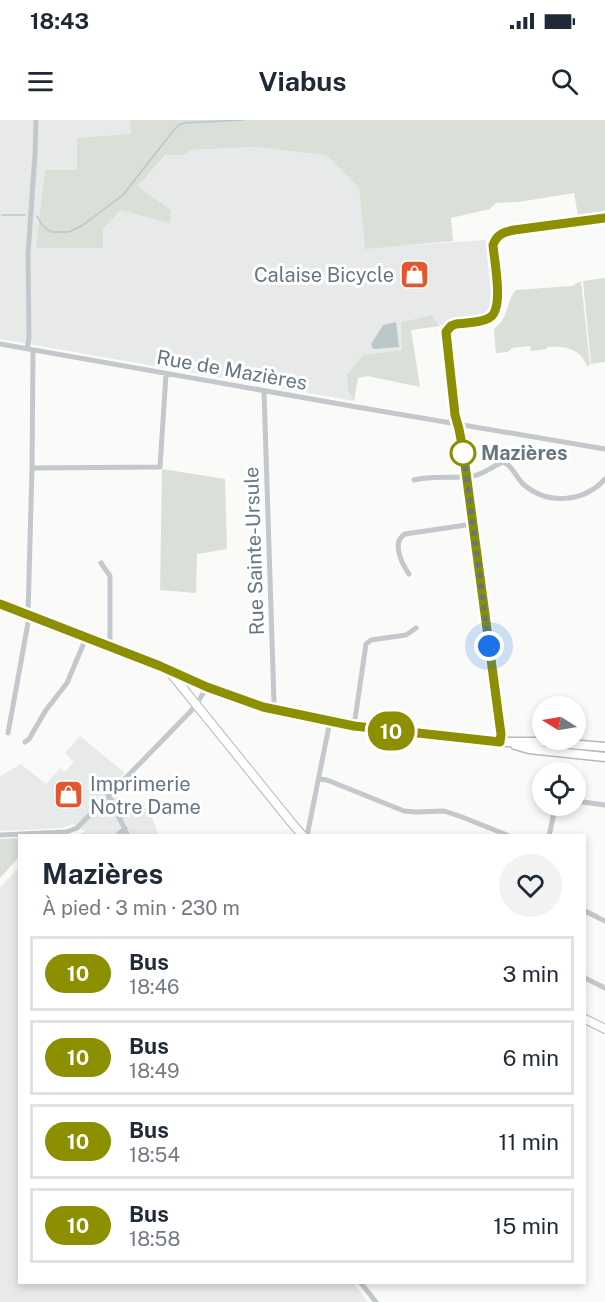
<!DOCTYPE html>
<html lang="fr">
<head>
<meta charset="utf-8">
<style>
  :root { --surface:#fff; --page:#f2f2f3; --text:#1f2937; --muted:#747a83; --line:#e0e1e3 }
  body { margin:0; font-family:"Public Sans",sans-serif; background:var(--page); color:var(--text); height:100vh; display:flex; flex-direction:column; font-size:22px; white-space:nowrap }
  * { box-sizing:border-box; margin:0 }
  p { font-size:20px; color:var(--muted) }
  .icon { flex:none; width:33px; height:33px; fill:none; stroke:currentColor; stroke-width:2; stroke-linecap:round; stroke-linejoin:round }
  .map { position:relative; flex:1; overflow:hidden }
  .drawer { position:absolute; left:18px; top:714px; width:568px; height:450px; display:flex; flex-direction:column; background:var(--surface); border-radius:0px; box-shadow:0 3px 9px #0003 }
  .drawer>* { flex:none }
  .badge { padding:0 12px; border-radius:20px; font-size:21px; line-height:39px }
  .needle { width:39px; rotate:281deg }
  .buttons { position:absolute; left:532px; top:576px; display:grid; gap:12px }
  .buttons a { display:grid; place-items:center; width:54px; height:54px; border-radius:50%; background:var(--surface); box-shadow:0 3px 9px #0003; font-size:30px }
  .you { position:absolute; width:30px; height:30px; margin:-15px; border:4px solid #fff; border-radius:50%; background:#1a73e8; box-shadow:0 0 0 9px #1a73e833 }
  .map>.badge { position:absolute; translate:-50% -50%; box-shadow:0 0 0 3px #fff }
  .round { display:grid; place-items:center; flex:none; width:63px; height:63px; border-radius:32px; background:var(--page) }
  .head { display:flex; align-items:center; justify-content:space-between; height:102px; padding:0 24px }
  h1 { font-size:28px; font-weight:700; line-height:45px }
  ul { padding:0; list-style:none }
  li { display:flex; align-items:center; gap:18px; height:75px; margin:0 12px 9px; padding:0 12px; border:3px solid var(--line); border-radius:0px }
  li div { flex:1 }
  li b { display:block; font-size:22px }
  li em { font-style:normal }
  li .badge { min-width:66px; font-weight:700; text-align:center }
  .status { display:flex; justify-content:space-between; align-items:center; height:42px; padding:0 30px; background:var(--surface); direction:ltr }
  .status svg { height:16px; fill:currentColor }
  header { display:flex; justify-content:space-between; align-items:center; height:78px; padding:0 24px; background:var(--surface); font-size:27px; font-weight:700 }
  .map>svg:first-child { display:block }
  .built { fill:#e8e9e9 }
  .green { fill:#dadfd7 }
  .water { fill:#bbc7cb }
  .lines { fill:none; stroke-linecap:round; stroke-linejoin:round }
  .stream { stroke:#bbc7cb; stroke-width:1.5 }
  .secondary-casing { stroke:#b3babf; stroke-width:10 }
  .primary-casing { stroke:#b5babe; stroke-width:11 }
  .minor { stroke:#c3c8cc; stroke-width:5 }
  .secondary { stroke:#fff; stroke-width:8 }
  .primary { stroke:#fff; stroke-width:8 }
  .line-casing { stroke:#fff; stroke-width:14 }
  .line { stroke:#8b8f00; stroke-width:9 }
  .walk { stroke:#657683; stroke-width:6; stroke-dasharray:0 10.8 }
  .stop-dot { fill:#fff; stroke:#8b8f00; stroke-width:3 }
  .labels { text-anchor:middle; stroke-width:6; stroke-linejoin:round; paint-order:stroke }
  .poi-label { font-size:20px; fill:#657683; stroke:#fff; text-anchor:end }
  .street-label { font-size:20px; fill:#657683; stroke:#fff }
  .stop-label { font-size:20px; font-weight:bold; fill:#657683; stroke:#fff; text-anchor:start }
</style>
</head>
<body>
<div class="status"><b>18:43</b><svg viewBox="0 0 49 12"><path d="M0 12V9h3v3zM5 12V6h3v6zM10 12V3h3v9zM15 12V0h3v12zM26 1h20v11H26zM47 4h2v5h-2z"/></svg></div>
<header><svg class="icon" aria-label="menu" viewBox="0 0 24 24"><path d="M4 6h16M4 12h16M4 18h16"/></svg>Viabus<svg class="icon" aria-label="search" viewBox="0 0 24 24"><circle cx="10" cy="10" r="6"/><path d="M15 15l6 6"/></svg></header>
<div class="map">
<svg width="605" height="1182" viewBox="0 0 605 1182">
  <rect width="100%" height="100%" fill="#fafaf8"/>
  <!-- built -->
  <path class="built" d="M 0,0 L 130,0 L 131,14 L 103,109 L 121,90 L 171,90 L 138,66 L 167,35 L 184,35 L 191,30 L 254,27 L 326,35 L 359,68 L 365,128 L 486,120 L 492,182 L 485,196 L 439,206 L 432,195 L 401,202 L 403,230 L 363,235 L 357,244 L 348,271 L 354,281 L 0,219 Z
    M 80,616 L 125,653 L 113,665 L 125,692 L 144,687 L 149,689 L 158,714 L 154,716 L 79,715 L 85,711 L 73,704 L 62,708 L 0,711 L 0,656 L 21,644 L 46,664 L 60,648 L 65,652 L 74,642 L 65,633 Z
    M 19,747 L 20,1162 L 353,1163 L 368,1182 L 0,1182 L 0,768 Z"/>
  <!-- green -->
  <path class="green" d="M 130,0 L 605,0 L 605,97 L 579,101 L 574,73 L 518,82 L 496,83 L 490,89 L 451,98 L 453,121 L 365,129 L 359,68 L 326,35 L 254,27 L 191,30 L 184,35 L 166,35 L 138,66 L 171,90 L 170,103 L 121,90 L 103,109 L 103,128 L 36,128 L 45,50 L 77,50 L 77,18 L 131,14 Z
    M 605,158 L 605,242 L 591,244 L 583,161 Z
    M 581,161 L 590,245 L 587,246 C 580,228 565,226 547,227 L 547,229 L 531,231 L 530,226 L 511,228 L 511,230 L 508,231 L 508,232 L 496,233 L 494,209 C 510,197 505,183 516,170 L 572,166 Z
    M 432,195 L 439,206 L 411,210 L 420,267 L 368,256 L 358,258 L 354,281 L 348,271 L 347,255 L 363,235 L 402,230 L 401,202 Z
    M 162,349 L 225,359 L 227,429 L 197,434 L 196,473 L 160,470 Z
    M 19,718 L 19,737 L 0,758 L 0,719 Z"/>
  <!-- water -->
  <path class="water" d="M 396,202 L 399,227 L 373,229 L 371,224 L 383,205 Z"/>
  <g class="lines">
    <!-- stream -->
    <path class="stream" d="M 2,95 L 25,95
      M 37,96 L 42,105 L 51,112 L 69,112 L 83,105 L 123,75 L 173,11 L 179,5 L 184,3 L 243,0"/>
    <defs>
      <path id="secondary" d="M 169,551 L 291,702 L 303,716
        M 585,899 L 605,909"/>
      <path id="primary" d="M 0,484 L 160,546 L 207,567 L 263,587 L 354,606 L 380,609 L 500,622 L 544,622 L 605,627
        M 515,625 L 529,629 L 605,637"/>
    </defs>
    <!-- secondary casing -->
    <use href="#secondary" class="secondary-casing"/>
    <!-- primary casing -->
    <use href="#primary" class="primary-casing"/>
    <!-- minor -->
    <path class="minor" d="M 0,224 L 351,286 L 605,329
      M 27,229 L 29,218 L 28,134 L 35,34 L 36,0
      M 264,271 L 274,583 L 273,589
      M 32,348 L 160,347 L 166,254
      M 414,360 C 433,355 454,359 473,356 C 485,354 493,345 504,342 C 513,347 516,357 523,364 C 547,385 583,383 605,359
      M 101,443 L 110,456 L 110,519 L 107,526
      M 409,454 C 402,444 391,422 405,414 L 473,404
      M 28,495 L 32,348 L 33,230
      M 354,606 L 366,524 L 371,520 L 406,515 L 416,508
      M 8,613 L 28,503 L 31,496
      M 25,622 L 29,619 L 46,590 L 67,563 L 86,518
      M 500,622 L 501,614 L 463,330 L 459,309 L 455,295 L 446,212 L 451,206 L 456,204 C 466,203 480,203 489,198 C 505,190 494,141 493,125 C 497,114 504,112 515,110 L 605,98
      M 319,659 L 327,660 L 404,691 L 416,692 L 444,691 L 462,697 L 507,715
      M 108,676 L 116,686 L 117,693 L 128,716
      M 576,681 L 605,685
      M 101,684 L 106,690 L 117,693
      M 0,715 L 66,712 L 77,708 L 190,592 L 196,585 L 207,567
      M 117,716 L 125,708
      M 307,716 L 330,601
      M 549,716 L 553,697 L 558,686
      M 585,791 L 605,801
      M 585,858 L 605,868
      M 360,1162 L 376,1182"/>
    <!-- secondary -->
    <use href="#secondary" class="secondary"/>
    <!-- primary -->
    <use href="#primary" class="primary"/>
  </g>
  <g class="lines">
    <defs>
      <path id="line" d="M 0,484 L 160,546 L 207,567 L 263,587 L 354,606 L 500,622 L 501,614 L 463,330 L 459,309 L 455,295 L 446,212 L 451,206 L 456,204 C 466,203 480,203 489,198 C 505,190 494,141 493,125 C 497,114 504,112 514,110 L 605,98"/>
    </defs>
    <!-- line casing -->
    <use href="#line" class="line-casing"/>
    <!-- line -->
    <use href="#line" class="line"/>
    <!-- walk -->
    <path class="walk" d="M 463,333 L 463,330 L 489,526"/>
  </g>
  <!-- icons -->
  <defs>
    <symbol id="shop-square" viewBox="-11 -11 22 22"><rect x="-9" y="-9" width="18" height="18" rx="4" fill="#e4572e" stroke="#fff"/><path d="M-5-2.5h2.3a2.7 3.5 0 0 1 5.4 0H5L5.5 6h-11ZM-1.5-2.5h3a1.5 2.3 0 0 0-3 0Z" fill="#fff"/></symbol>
  </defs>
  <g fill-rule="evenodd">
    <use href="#shop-square" x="398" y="138" width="33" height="33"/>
    <use href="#shop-square" x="52" y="658" width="33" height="33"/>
  </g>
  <!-- markers -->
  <circle class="stop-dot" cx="463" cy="333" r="12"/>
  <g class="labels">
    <!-- poi labels -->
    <g class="poi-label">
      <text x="394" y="162">Calaise Bicycle</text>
      <text x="90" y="671" text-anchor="start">Imprimerie<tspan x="90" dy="23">Notre Dame</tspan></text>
    </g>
    <!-- street labels -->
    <g class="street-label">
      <text transform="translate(232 250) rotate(10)" y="7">Rue de Mazières</text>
      <text transform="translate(254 431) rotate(-92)" y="7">Rue Sainte-Ursule</text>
    </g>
    <!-- stop labels -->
    <g class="stop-label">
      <text x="481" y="340">Mazières</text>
    </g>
  </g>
</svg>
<div class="buttons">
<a><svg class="needle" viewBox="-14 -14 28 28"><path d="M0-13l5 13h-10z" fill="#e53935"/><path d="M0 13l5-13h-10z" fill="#747a83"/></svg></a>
<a><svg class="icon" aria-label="locate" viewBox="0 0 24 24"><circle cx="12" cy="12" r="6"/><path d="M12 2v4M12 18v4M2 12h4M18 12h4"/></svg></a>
</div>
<div class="you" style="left:489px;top:526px"></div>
<b class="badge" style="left:391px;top:611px;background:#8b8f00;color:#fff">10</b>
<section class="drawer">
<div class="head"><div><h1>Mazières</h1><p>À pied · 3 min · 230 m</p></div><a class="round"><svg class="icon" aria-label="heart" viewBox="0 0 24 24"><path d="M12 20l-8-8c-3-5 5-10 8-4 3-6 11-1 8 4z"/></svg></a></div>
<ul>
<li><span class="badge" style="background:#8b8f00;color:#fff">10</span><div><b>Bus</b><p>18:46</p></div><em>3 min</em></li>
<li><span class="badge" style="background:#8b8f00;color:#fff">10</span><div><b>Bus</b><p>18:49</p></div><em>6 min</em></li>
<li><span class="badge" style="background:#8b8f00;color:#fff">10</span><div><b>Bus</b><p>18:54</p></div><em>11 min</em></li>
<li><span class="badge" style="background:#8b8f00;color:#fff">10</span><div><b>Bus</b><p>18:58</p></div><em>15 min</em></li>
</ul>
</section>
</div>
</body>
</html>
